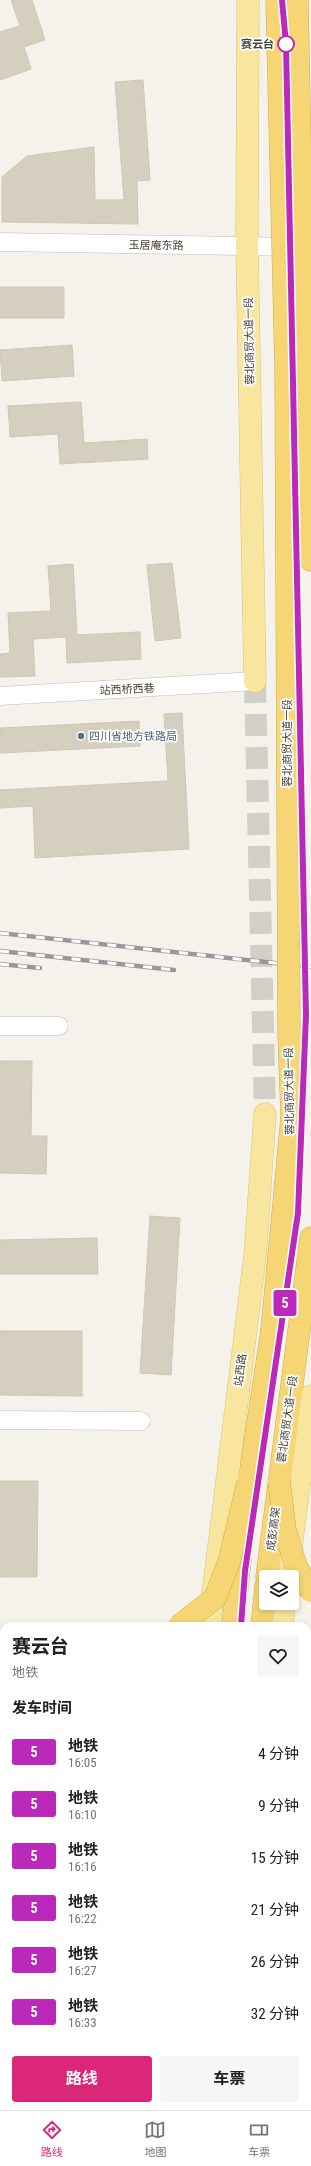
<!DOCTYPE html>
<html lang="zh">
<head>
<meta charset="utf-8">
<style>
  :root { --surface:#fff; --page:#f6f6f6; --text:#202124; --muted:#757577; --line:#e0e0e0; --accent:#db2777 }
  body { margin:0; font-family:"Roboto Condensed","Noto Sans SC",sans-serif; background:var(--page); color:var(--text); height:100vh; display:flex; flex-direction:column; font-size:15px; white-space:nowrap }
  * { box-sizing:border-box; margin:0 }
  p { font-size:13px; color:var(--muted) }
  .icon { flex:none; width:22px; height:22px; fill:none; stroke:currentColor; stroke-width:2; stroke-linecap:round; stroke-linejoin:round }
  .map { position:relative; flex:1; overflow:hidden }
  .side { position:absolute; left:0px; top:1622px; width:311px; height:488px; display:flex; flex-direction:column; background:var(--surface); border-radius:12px 12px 0 0; box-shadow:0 2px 6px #0003 }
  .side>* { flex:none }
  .badge { padding:0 8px; border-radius:3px; font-size:14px; line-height:26px }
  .tools { position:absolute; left:259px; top:1570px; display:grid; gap:8px }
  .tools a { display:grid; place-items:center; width:40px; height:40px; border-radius:4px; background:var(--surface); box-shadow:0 2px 6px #0003; font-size:20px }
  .map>.badge { position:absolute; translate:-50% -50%; box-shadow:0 0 0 2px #fff }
  h2 { padding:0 12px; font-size:15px; line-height:36px }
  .round { display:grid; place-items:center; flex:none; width:42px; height:42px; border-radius:4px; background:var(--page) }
  .head { display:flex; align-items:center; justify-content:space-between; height:68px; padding:0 12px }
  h1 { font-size:19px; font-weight:700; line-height:30px }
  .button { display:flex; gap:8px; margin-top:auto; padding:8px 12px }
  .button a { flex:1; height:46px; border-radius:4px; background:var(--accent); color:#fff; font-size:16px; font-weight:700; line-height:46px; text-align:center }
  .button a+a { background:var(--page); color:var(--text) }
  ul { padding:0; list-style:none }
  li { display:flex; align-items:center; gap:12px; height:52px; padding:0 12px }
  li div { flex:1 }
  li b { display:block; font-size:15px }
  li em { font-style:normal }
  li .badge { min-width:44px; font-weight:700; text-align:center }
  .menu { display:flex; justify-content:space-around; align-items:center; height:56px; border-top:1px solid var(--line); background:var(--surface); font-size:11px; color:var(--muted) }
  .menu a { display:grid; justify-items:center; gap:2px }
  .menu .current { color:var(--accent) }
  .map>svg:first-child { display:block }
  .building { fill:#d5cfc0; stroke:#d0c7b4 }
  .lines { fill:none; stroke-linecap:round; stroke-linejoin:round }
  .major-tunnel { stroke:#d2cfc7; stroke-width:22; stroke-dasharray:22 11; stroke-linecap:butt }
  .minor-casing { stroke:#c2bdb0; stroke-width:19 }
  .major-casing { stroke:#ddc56f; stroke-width:23 }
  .highway-casing { stroke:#d4ab44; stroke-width:23 }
  .minor { stroke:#fff; stroke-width:18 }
  .major { stroke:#f8e69f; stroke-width:22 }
  .highway { stroke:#f5d574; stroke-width:22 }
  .rail-casing { stroke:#989898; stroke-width:4.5 }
  .rail { stroke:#fff; stroke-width:3; stroke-dasharray:9; stroke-linecap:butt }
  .highway-bridge-casing { stroke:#d4ab44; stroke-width:23; stroke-linecap:butt }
  .highway-bridge { stroke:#f5d574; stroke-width:22 }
  .line-casing { stroke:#fff; stroke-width:9 }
  .line { stroke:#bb29bb; stroke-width:6 }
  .stop-dot { fill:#fff; stroke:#bb29bb; stroke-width:2 }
  .service-dot { fill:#5c6f8a; stroke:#fff; stroke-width:1.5 }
  .labels { text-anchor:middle; stroke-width:3.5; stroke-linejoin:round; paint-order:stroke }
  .stop-label { font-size:11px; font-weight:bold; fill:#484339; stroke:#fff; text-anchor:end }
  .street-label { font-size:11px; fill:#484339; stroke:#fff }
  .service-label { font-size:11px; fill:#4e5e75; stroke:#fff; text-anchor:start }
</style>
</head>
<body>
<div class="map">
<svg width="311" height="2110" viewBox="0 0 311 2110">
  <rect width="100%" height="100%" fill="#f4f2ea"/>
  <!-- building -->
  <path class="building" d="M 11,0 L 32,0 L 45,40 L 24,47 L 31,69 L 0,80 L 0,32 L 20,26 Z
    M 143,80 L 150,180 L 137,181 L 138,224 L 2,222 L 2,177 L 27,156 L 94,147 L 95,200 L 124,200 L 115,82 Z
    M 0,287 L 64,287 L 64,318 L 0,318 Z
    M 72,345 L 74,376 L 2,381 L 0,350 Z
    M 81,402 L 84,443 L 147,439 L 148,459 L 60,464 L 58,434 L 10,437 L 8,406 Z
    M 172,563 L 181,638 L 155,641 L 147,565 Z
    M 73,564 L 77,635 L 140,632 L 141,659 L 67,663 L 66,637 L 33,639 L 35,676 L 0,677 L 0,654 L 10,653 L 8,613 L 51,611 L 48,566 Z
    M 182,713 L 189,849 L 35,858 L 33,806 L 0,808 L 0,790 L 168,781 L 164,714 Z
    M 139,721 L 140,746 L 0,753 L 0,728 Z
    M 0,1061 L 32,1061 L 31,1136 L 47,1136 L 46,1174 L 0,1173 Z
    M 150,1216 L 180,1218 L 171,1375 L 140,1373 Z
    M 97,1238 L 98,1274 L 0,1274 L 0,1240 Z
    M 0,1331 L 82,1331 L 82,1396 L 0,1395 Z
    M 0,1481 L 38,1481 L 37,1577 L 0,1577 Z"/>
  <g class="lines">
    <!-- major-tunnel -->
    <path class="major-tunnel" d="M 255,681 L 265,1114"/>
    <defs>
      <path id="minor" d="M 0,242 L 296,247
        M 0,696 L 255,681
        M 0,1026 L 59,1026
        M 0,1420 L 141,1421
        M 171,2110 L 171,2106"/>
      <path id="major" d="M 248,0 L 247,246 L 255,681
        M 287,1577 L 311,1396
        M 209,1626 L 255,1256 L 265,1114
        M 282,1626 L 284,1603
        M 0,1675 L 4,1675
        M 307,1679 L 311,1679
        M 244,2110 L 244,2106"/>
      <path id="highway" d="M 307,370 L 311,560
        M 246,1502 L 272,1330
        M 267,1577 L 311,1238
        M 233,1626 L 242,1540
        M 262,1626 L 266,1586
        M 0,1654 L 4,1654
        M 0,1697 L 4,1697
        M 307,1699 L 311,1699
        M 0,1721 L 4,1721
        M 307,1723 L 311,1723
        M 0,1737 L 4,1737
        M 156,2106 L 156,2110
        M 285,2106 L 286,2110
        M 205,2110 L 205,2106
        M 224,2110 L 224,2106"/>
    </defs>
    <!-- minor casing -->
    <use href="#minor" class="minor-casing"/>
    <!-- major casing -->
    <use href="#major" class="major-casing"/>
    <!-- highway casing -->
    <use href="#highway" class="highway-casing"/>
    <!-- minor -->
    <use href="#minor" class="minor"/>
    <!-- major -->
    <use href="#major" class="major"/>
    <!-- highway -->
    <use href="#highway" class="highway"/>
    <defs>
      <path id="rail" d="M 0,933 L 311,967
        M 0,951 L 174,970
        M 0,964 L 40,968"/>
    </defs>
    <!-- rail casing -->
    <use href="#rail" class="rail-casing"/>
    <!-- rail -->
    <use href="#rail" class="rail"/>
    <defs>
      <path id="highway-bridge" d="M 297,0 L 303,296 L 307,370
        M 272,1330 L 292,1117 L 289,1035 L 286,371 L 277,0
        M 279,1481 L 285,1530 L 296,1566 L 311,1591
        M 179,1626 L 215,1598 L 229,1562 L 248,1483"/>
    </defs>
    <!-- highway-bridge casing -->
    <use href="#highway-bridge" class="highway-bridge-casing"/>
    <!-- highway-bridge -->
    <use href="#highway-bridge" class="highway-bridge"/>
  </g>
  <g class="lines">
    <defs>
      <path id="line" d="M 241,1626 L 245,1571 L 298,1213 L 306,1015 L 286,44 L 282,0"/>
    </defs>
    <!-- line casing -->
    <use href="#line" class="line-casing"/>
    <!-- line -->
    <use href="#line" class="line"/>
  </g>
  <!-- markers -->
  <circle class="stop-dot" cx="286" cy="44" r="8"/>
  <circle class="service-dot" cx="81" cy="736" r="4"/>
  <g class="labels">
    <!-- stop labels -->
    <g class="stop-label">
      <text x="274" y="48">赛云台</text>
    </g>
    <!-- street labels -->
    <g class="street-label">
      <text transform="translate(156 245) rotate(1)" y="4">玉居庵东路</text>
      <text transform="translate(249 341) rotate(-91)" y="4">蓉北商贸大道一段</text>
      <text transform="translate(127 689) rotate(-3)" y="4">站西桥西巷</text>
      <text transform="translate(287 743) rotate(-90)" y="4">蓉北商贸大道一段</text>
      <text transform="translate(289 1091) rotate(-91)" y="4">蓉北商贸大道一段</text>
      <text transform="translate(240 1370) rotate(-83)" y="4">站西路</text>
      <text transform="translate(287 1419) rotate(-82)" y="4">蓉北商贸大道一段</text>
      <text transform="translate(273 1529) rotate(-83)" y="4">成彭高架</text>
    </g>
    <!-- service labels -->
    <g class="service-label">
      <text x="89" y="740">四川省地方铁路局</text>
    </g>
  </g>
</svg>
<div class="tools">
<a><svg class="icon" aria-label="layers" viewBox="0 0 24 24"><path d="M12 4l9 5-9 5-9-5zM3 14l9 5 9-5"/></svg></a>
</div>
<b class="badge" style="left:285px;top:1303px;background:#bb29bb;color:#fff">5</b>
<section class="side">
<div class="head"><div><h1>赛云台</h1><p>地铁</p></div><a class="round"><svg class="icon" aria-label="heart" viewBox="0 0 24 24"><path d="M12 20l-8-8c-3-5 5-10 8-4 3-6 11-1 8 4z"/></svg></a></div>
<h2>发车时间</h2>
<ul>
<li><span class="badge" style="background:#bb29bb;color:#fff">5</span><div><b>地铁</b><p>16:05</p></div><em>4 分钟</em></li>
<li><span class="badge" style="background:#bb29bb;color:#fff">5</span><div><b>地铁</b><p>16:10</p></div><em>9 分钟</em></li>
<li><span class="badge" style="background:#bb29bb;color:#fff">5</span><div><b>地铁</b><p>16:16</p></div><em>15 分钟</em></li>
<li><span class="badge" style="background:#bb29bb;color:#fff">5</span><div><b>地铁</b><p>16:22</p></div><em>21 分钟</em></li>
<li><span class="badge" style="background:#bb29bb;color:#fff">5</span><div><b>地铁</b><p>16:27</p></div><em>26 分钟</em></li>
<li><span class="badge" style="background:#bb29bb;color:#fff">5</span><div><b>地铁</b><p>16:33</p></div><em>32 分钟</em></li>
</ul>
<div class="button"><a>路线</a><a>车票</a></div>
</section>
</div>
<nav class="menu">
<a class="current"><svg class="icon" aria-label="directions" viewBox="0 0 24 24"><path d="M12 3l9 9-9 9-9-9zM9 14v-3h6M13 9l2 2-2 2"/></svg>路线</a>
<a><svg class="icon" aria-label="map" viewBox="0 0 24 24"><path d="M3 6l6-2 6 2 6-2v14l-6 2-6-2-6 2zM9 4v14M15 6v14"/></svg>地图</a>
<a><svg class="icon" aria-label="tickets" viewBox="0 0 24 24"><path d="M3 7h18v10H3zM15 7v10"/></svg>车票</a>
</nav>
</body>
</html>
